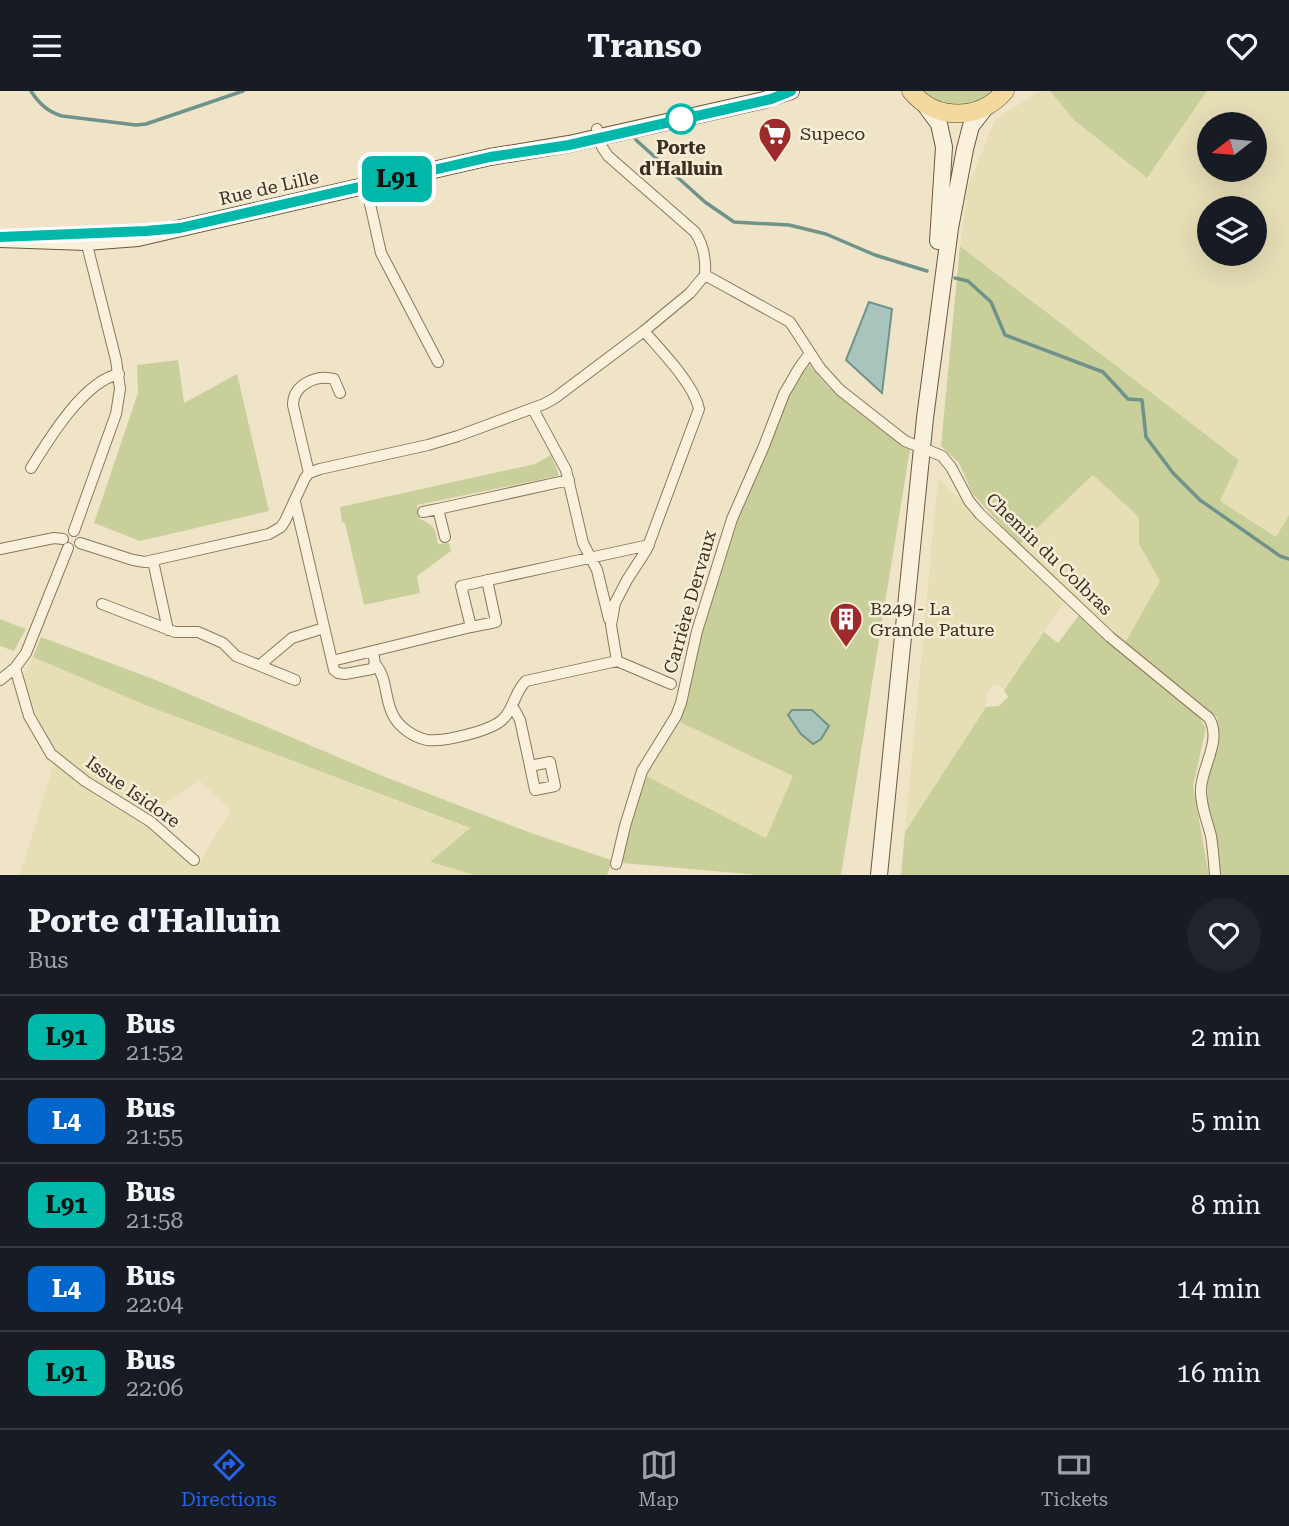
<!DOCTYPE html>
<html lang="en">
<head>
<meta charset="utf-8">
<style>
  :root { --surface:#171b24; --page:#20242c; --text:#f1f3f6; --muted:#9ea1a6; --line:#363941; --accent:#2563eb }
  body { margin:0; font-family:"Roboto Serif",serif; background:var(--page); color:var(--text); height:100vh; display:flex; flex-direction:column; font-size:26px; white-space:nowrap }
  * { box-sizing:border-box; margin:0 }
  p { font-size:23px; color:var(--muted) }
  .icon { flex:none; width:38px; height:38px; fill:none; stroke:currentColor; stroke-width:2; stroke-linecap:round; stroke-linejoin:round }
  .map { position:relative; height:784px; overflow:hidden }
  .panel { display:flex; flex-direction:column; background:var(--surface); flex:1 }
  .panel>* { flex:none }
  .badge { padding:0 14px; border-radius:10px; font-size:24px; line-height:46px }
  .needle { width:46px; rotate:254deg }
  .fabs { position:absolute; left:1197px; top:21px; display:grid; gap:14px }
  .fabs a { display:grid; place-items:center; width:70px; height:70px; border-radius:50%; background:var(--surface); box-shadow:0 7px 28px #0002; font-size:35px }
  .map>.badge { position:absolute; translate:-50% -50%; box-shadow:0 0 0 4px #fff }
  .round { display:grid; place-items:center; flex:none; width:74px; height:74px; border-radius:37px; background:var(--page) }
  .overview { display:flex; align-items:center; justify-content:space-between; height:119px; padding:0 28px }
  h1 { font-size:33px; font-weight:700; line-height:52px }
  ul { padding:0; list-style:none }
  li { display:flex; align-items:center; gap:21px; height:84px; padding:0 28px; border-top:2px solid var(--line) }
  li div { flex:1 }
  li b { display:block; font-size:26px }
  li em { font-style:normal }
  li .badge { min-width:77px; font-weight:700; text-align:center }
  header { display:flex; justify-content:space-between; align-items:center; height:91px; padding:0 28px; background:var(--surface); font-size:32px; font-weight:700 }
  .tabs { display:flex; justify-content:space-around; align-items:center; height:98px; border-top:2px solid var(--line); background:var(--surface); font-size:19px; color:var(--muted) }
  .tabs a { display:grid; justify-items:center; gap:4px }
  .tabs .current { color:var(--accent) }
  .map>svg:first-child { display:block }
  .farmland { fill:#e6deb5; fill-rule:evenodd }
  .green { fill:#c9cf9b }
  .water { fill:#a9c4bc; stroke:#6f938a; stroke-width:2 }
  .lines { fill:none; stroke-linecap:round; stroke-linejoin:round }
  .stream { stroke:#6f938a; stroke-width:3.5 }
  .minor-casing { stroke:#8d765c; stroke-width:12 }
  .secondary-casing { stroke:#6f573f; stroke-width:18 }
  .primary-casing { stroke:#5b4430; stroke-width:19 }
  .minor { stroke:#faf1dc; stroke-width:10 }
  .secondary { stroke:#faf1dc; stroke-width:16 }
  .primary { stroke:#f3d9a0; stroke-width:18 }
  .line-casing { stroke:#fff; stroke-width:16 }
  .line { stroke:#00b8aa; stroke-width:10 }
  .stop-dot { fill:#fff; stroke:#00b8aa; stroke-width:3.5 }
  .labels { text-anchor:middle; stroke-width:5; stroke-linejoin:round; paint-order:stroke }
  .poi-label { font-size:18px; fill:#3d2e20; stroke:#f7eed8; text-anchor:start }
  .stop-label { font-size:18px; font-weight:bold; fill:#3d2e20; stroke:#f7eed8 }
  .street-label { font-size:18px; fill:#3d2e20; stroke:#f7eed8 }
</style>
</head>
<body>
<header><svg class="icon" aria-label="menu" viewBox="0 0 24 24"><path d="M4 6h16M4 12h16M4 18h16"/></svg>Transo<svg class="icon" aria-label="heart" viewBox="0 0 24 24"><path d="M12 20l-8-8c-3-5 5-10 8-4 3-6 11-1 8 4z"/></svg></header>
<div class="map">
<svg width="1289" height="784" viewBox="0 0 1289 784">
  <rect width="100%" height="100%" fill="#f0e4c8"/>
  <!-- farmland -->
  <path class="farmland" d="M 1040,0 L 1050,0 L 1074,29 L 1147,87 L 1207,0 L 1289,0 L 1289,424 L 1276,447 L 1219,410 L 1239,369 L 960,155 L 968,96 L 995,29 ZM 1209,33 L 1255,33 L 1255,79 L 1209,79 ZM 1209,117 L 1255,117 L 1255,163 L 1209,163 Z
    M 1094,384 L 1139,426 L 1139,453 L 1160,490 L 1125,552 L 1089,523 L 1019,454 Z
    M 938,387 L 1065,511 L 1004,598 L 994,593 L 986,602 L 986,616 L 905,741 Z
    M 33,566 L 145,614 L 470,738 L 430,771 L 475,784 L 20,784 L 54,672 L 99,707 L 148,737 L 196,776 L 231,720 L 199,689 L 150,724 L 92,691 L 52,661 L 22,589 Z
    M 680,631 L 793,685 L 766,747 L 644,685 L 673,632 Z"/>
  <!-- green -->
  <path class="green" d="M 918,0 L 996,0 L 984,11 L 950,17 Z
    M 1050,0 L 1207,0 L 1147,87 L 1074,29 Z
    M 960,155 L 1239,369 L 1220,410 L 1276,446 L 1289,424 L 1289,784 L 1219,784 L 1216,754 L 1207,712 L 1208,684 L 1218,643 L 1217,626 L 1125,552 L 1160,490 L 1139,453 L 1139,426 L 1093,384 L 1019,454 L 972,402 L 959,372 L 941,355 Z
    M 178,269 L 184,312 L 237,283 L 269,420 L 140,450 L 94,432 L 138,302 L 137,274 Z
    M 808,272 L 828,296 L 872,332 L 910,358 L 841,784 L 759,784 L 622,772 L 625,744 L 644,684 L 766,747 L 793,685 L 680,631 L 697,557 L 744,411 L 784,315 Z
    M 551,364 L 558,381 L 558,385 L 417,414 L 420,428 C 434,434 436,438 438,453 L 449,452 L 451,460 L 417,485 L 420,502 L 364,514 L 345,432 L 342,431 L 340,416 L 535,373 Z
    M 1079,524 L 1197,623 L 1206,637 L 1193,695 L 1209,784 L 901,784 L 905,741 L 986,616 L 999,615 L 1008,606 L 1004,599 L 1044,541 L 1058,552 Z
    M 0,528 L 26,538 L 14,560 L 0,555 Z
    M 41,546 L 158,590 L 385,686 L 531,742 L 611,769 L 609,779 L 607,784 L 475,784 L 430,771 L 470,737 L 145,614 L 33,566 Z"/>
  <!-- water -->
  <path class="water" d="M 869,211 L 892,218 L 882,302 L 846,269 Z
    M 792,619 L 812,619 L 829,635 L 821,648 L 813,653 L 801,643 L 788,624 Z"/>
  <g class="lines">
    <!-- stream -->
    <path class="stream" d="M 31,0 C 39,13 48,21 62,25 L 136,34 L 146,33 L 243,0
      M 636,49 L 705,111 L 734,131 L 789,134 L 826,143 L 875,164 L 927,180
      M 955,187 L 968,190 L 991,211 L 1005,244 L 1103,281 L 1128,308 L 1142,309 L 1146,346 L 1173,382 L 1200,409 L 1280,465 L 1289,468"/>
    <defs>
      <path id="minor" d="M 597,38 L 602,56 L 608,65 L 695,141 C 704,155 706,168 705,184 L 790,231 L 820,277 L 840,299 L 905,350 L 942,365 L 951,376 L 969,410 L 980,423 L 1110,546 L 1209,627 C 1222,649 1203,673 1201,697 C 1200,713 1207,729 1211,745 C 1213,758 1214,771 1215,784
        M 366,95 L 381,162 L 438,271
        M 533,318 L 566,379 L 583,452 L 597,479 L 609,528
        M 31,377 C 49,348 84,290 119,283
        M 309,382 L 293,314 C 293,294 316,283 334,288 L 340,302
        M 295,411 L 332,570
        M 438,418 L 569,389
        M 423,421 L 438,418 L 445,446
        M 74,440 L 116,323 L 120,298 L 116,269 L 84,142
        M 80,452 L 133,469 L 145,471 L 269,443 L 281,436 L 285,430 L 305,387 L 309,382 L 320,378 L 428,354 L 458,345 L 544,313 L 555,307 L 644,240 L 690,202 L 705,184
        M 0,458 L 54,447 L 63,448
        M 153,470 L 168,539
        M 487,489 L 496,531 L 471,536 L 461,495 C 524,481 586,468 649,454
        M 102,513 L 175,541 L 198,541 L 223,552 L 236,565 L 295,589
        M 373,560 L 375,573 L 372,578 L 345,583 L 338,582 L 334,579 L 332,570 L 471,536
        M 617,570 L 671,593
        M 375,573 C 388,587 384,608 393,624 C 399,636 413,646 427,649 C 443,651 493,640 504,627 C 514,617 515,600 526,590 L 617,570 L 611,534 L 615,512 L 627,489 L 647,458 L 699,318 C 694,293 661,260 644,240
        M 260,574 L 292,547 L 324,537
        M 15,577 L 29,625 L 51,663 L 85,690 L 151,731 L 194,769
        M 0,589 L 15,577 L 26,562 L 68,457
        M 512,614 L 520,629 L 530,675
        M 550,671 L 555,695 L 535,699 L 530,675 Z
        M 616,773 L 625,735 L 642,680 L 676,625 L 681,612 L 697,540 L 732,428 L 764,355 L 784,303 L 799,277 L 810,262"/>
      <path id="secondary" d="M 925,14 L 939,33 L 944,56 L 938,150
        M 0,148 L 86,151 L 138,147 L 490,66 L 569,53 L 764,9 L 791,0
        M 879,784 L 925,327 L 950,137 L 965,58 L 971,35 L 985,17"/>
      <path id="primary" d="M 911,0 C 935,30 980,30 1005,0"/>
    </defs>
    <!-- minor casing -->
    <use href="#minor" class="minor-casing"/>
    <!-- secondary casing -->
    <use href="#secondary" class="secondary-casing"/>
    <!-- primary casing -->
    <use href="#primary" class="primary-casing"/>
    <!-- minor -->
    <use href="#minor" class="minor"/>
    <!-- secondary -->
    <use href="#secondary" class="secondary"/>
    <!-- primary -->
    <use href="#primary" class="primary"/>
  </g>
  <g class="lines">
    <defs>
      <path id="line" d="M 0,146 L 146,140 L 180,137 L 490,66 L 569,54 L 771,8 L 791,0"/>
    </defs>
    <!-- line casing -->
    <use href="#line" class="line-casing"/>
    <!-- line -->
    <use href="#line" class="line"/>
  </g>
  <!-- icons -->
  <defs>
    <symbol id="supermarket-pin" viewBox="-11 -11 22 30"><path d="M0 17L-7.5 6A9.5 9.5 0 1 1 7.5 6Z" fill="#9e2a2b" stroke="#f7eed8"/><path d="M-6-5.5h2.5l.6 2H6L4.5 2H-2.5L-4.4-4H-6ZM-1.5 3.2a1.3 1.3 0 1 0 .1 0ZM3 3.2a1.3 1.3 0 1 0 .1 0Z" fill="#fff"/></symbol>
    <symbol id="building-pin" viewBox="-11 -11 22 30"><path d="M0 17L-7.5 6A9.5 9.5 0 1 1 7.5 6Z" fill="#9e2a2b" stroke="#f7eed8"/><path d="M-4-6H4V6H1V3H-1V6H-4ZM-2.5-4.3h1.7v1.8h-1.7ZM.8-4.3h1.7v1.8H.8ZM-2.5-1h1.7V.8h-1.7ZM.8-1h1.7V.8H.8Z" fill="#fff"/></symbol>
  </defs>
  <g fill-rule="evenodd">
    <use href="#supermarket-pin" x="756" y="24" width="38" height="52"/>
    <use href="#building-pin" x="827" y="509" width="38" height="52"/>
  </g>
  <!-- markers -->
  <circle class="stop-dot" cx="681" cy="28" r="14"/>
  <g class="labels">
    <!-- poi labels -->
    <g class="poi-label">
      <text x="800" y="49">Supeco</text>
      <text x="870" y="524">B249 - La<tspan x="870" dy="21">Grande Pature</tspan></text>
    </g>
    <!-- stop labels -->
    <g class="stop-label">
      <text x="681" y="63">Porte<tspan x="681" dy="21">d'Halluin</tspan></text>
    </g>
    <!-- street labels -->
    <g class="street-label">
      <text transform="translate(269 97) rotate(-13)" y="6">Rue de Lille</text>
      <text transform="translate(1049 463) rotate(44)" y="6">Chemin du Colbras</text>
      <text transform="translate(690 511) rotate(-74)" y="6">Carrière Dervaux</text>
      <text transform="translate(133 701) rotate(35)" y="6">Issue Isidore</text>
    </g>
  </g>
</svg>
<div class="fabs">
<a><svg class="needle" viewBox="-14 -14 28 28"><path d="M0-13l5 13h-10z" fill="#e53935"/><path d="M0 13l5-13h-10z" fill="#9ea1a6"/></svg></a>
<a><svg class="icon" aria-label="layers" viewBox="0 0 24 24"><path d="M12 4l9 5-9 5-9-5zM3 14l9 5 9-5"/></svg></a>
</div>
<b class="badge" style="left:397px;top:88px;background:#00b8aa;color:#111">L91</b>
</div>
<section class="panel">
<div class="overview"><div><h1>Porte d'Halluin</h1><p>Bus</p></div><a class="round"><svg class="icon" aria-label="heart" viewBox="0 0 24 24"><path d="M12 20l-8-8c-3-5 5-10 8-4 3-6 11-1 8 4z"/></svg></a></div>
<ul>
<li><span class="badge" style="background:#00b8aa;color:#111">L91</span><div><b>Bus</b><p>21:52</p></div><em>2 min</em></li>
<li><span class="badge" style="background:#06c;color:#fff">L4</span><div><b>Bus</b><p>21:55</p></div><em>5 min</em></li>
<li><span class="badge" style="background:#00b8aa;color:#111">L91</span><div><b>Bus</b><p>21:58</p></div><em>8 min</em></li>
<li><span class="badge" style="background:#06c;color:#fff">L4</span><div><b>Bus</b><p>22:04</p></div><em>14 min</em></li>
<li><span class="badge" style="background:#00b8aa;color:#111">L91</span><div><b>Bus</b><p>22:06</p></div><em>16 min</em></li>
</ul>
</section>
<nav class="tabs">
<a class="current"><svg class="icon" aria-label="directions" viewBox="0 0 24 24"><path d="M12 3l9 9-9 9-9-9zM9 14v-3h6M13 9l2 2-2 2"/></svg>Directions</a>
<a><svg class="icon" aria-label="map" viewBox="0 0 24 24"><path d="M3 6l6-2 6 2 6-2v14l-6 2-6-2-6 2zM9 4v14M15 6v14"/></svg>Map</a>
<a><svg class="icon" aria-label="tickets" viewBox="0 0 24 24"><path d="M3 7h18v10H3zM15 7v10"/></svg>Tickets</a>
</nav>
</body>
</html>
